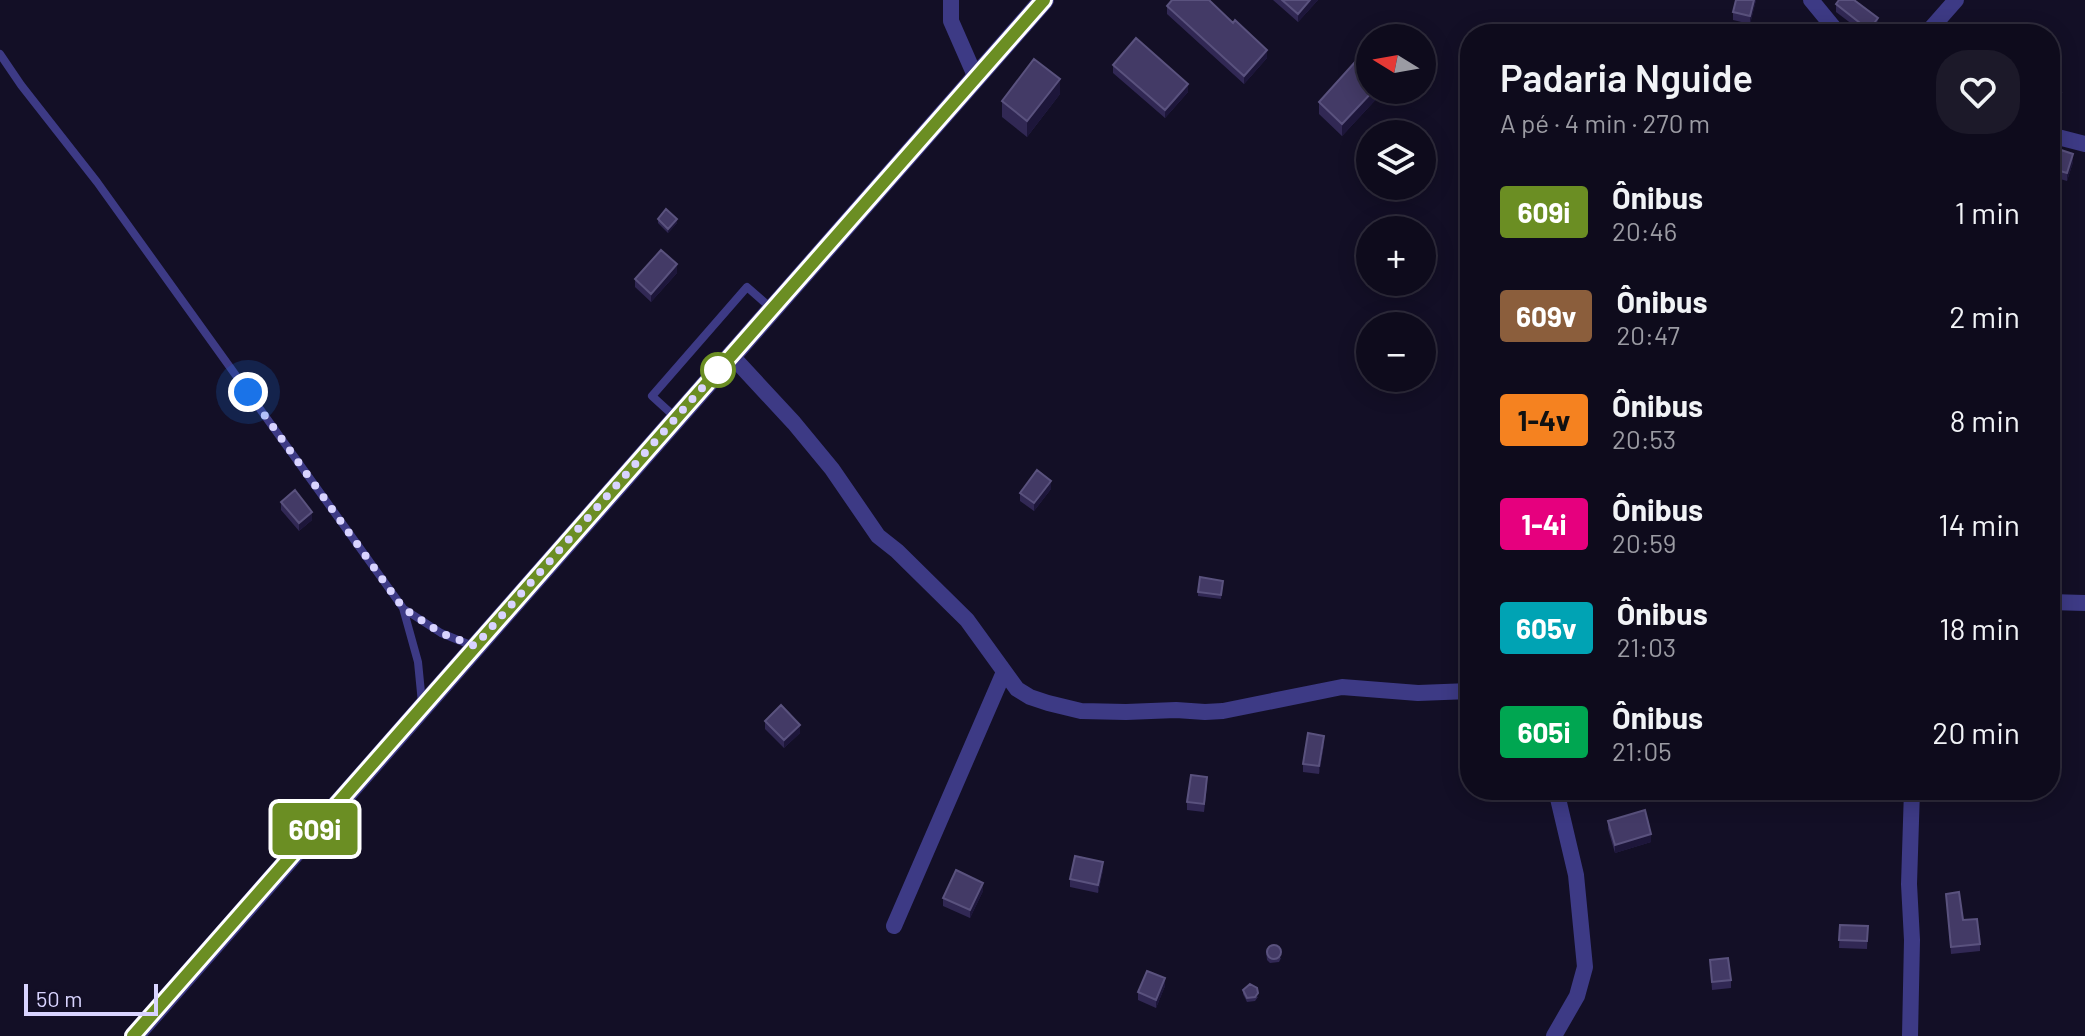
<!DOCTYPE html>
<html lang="pt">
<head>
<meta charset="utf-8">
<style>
  :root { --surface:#0e0b1c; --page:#1c1929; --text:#f1f3f6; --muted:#9b9ba3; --line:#2e2b3b }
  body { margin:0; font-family:Barlow,sans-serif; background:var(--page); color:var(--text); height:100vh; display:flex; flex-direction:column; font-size:30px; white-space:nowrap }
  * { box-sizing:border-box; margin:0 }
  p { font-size:26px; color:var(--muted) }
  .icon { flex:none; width:44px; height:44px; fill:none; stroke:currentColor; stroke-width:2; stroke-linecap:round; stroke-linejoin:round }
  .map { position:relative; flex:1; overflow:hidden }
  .side { position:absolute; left:1460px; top:24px; width:600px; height:776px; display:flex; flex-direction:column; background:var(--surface); border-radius:32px; box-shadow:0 4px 20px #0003,0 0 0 2px var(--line) }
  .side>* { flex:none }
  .badge { padding:0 16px; border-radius:6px; font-size:28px; line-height:52px }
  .needle { width:52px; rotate:281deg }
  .controls { position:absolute; left:1356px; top:24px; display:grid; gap:16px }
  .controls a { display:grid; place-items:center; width:80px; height:80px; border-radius:50%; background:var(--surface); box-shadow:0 4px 20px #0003,0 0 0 2px var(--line); font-size:40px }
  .scale { position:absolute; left:24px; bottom:20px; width:134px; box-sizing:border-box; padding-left:8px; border:4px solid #d9d4ff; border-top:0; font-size:22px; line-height:28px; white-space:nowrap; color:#d9d4ff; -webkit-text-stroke:6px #130f26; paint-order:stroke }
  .you { position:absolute; width:40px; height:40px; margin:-20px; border:6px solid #fff; border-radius:50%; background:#1a73e8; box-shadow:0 0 0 12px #1a73e833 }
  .map>.badge { position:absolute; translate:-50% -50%; box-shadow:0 0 0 4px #fff }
  .round { display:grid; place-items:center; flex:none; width:84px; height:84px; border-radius:32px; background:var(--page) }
  .overview { display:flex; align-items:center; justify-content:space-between; height:136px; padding:0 40px }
  h1 { font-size:38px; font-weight:600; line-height:60px }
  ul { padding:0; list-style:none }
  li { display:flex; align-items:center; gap:24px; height:104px; padding:0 40px }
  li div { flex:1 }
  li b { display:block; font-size:30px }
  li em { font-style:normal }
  li .badge { min-width:88px; font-weight:700; text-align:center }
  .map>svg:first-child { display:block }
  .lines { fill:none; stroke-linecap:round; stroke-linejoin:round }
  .service { stroke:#3d3a85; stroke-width:8 }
  .minor { stroke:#3d3a85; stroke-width:16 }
  .tertiary { stroke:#3d3a85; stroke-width:20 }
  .wall { fill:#312854 }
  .shaded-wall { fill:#1d163a }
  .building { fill:#433a66; stroke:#5a527e; stroke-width:2 }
  .line-casing { stroke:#fff; stroke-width:18 }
  .line { stroke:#6b8e23; stroke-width:12 }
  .walk { stroke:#d9d4ff; stroke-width:8; stroke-dasharray:0 14.4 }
  .stop-dot { fill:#fff; stroke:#6b8e23; stroke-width:4 }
</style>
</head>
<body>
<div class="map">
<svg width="2085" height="1036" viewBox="0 0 2085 1036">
  <rect width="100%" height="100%" fill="#130f26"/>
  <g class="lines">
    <!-- service -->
    <path class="service" d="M 0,54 L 21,85 L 97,182 L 403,608 L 418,662 L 422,703
      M 675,417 L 652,396 L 747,287 L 771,308
      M 404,609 L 441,633 L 473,646"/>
    <!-- minor -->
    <path class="minor" d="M 951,0 L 951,21 L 976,78
      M 1811,0 L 1839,34
      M 1926,34 L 1956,0
      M 2050,135 L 2085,144
      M 731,355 L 794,423 L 832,469 L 878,536 L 897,551 L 967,620 L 1017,689 L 1030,697 L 1048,703 L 1081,711 L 1126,712 L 1176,710 L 1205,712 L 1223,711 L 1342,687 L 1418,693 L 1470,691
      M 2050,602 L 2085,603
      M 894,926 L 1004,672
      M 1554,1036 L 1577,996 L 1585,967 L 1576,875 L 1556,790
      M 1910,1036 L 1912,940 L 1909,884 L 1912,790"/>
    <!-- tertiary -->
    <path class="tertiary" d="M 134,1036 L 1044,0"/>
  </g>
  <!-- wall -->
  <path class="wall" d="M 1273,0 L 1318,0 L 1298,22 Z
    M 1736,0 L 1756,0 L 1750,24 L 1733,20 L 1733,12 Z
    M 1836,4 L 1878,26 L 1872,34 L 1865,34 L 1836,12 Z
    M 1167,6 L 1267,58 L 1244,84 L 1167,14 Z
    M 1113,65 L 1188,92 L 1165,118 L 1113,73 Z
    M 1380,90 L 1380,95 L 1342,136 L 1319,114 L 1319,102 Z
    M 2050,90 L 2061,97 L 2056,115 L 2050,114 Z
    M 1060,94 L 1027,137 L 1002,117 L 1002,101 Z
    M 2050,155 L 2073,162 L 2067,181 L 2050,176 Z
    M 658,219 L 677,223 L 668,233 L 658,223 Z
    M 677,273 L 651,302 L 635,287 L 635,279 Z
    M 1470,304 L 1470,319 L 1466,316 L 1466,308 Z
    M 1051,489 L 1034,511 L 1020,501 L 1020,493 Z
    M 281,502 L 312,520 L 299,531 L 281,510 Z
    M 1223,581 L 1221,599 L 1198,596 L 1198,592 Z
    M 765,721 L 800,733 L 784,748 L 765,729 Z
    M 1324,744 L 1319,774 L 1303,772 L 1303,764 Z
    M 1207,785 L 1204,812 L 1187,810 L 1187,802 Z
    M 1792,790 L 1810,790 L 1810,795 L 1794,799 Z
    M 1608,821 L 1651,842 L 1615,853 L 1608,829 Z
    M 1103,870 L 1098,893 L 1070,887 L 1070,879 Z
    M 983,891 L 970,918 L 943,906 L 943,898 Z
    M 1946,894 L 1980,944 L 1980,951 L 1951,954 Z
    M 1840,925 L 1868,926 L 1867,949 L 1839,948 Z
    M 1266,950 L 1281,958 L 1279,962 L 1270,963 L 1267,960 Z
    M 1710,960 L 1731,980 L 1731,988 L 1712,990 Z
    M 1165,986 L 1156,1008 L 1138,1000 L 1138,992 Z
    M 1243,990 L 1258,997 L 1255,1001 L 1247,1002 L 1243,994 Z"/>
  <!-- shaded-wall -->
  <path class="shaded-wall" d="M 1310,0 L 1318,0 L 1298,22 L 1298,14 Z
    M 1754,0 L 1756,0 L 1750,24 L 1750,16 Z
    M 1878,18 L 1878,26 L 1872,34 L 1869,34 L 1869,30 Z
    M 1267,50 L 1267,58 L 1244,84 L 1244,76 Z
    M 1060,79 L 1060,94 L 1027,137 L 1027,121 Z
    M 1188,84 L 1188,92 L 1165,118 L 1165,110 Z
    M 1374,90 L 1380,90 L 1380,95 L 1342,136 L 1342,124 Z
    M 2073,154 L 2073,162 L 2067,181 L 2067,173 Z
    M 677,219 L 677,223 L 668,233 L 668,229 Z
    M 677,264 L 677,273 L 651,302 L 651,294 Z
    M 1051,481 L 1051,489 L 1034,511 L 1034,503 Z
    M 312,512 L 312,520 L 299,531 L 299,523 Z
    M 800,725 L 800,733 L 784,748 L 784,740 Z
    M 1324,736 L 1324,744 L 1319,774 L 1319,766 Z
    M 1651,834 L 1651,842 L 1615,853 L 1615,845 Z
    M 1103,862 L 1103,870 L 1098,893 L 1098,885 Z
    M 983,883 L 983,891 L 970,918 L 970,910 Z
    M 1165,978 L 1165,986 L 1156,1008 L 1156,1000 Z"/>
  <!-- building -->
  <path class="building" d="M 1172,0 L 1209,0 L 1233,23 L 1235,20 L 1267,50 L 1244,76 L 1167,6 Z
    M 1282,0 L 1310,0 L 1298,14 Z
    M 1736,0 L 1754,0 L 1750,16 L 1733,12 Z
    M 1839,0 L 1854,0 L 1878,18 L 1869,30 L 1836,4 Z
    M 1994,25 L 2006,34 L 1987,34 Z
    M 1136,38 L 1188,84 L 1165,110 L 1113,65 Z
    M 1034,59 L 1060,79 L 1027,121 L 1002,101 Z
    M 1356,61 L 1370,74 L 1370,90 L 1374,90 L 1342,124 L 1319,102 Z
    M 2050,90 L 2061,93 L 2056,111 L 2050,110 Z
    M 2052,147 L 2073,154 L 2067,173 L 2050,168 L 2050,155 Z
    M 666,209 L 677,219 L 668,229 L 658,219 Z
    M 661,250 L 677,264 L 651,294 L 635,279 Z
    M 1037,470 L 1051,481 L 1034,503 L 1020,493 Z
    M 295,490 L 312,512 L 299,523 L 281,502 Z
    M 1200,577 L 1223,581 L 1221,595 L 1198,592 Z
    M 781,705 L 800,725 L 784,740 L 765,721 Z
    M 1308,733 L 1324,736 L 1319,766 L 1303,764 Z
    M 1191,775 L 1207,777 L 1204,804 L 1187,802 Z
    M 1645,810 L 1651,834 L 1615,845 L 1608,821 Z
    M 1075,856 L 1103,862 L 1098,885 L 1070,879 Z
    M 956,870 L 983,883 L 970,910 L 943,898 Z
    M 1959,892 L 1963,920 L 1977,919 L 1980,944 L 1951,947 L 1946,894 Z
    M 1840,925 L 1868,926 L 1867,941 L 1839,940 Z
    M1267 952a7 7 0 1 1 14 0a7 7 0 1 1-14 0Z
    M 1728,958 L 1731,980 L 1712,982 L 1710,960 Z
    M 1147,971 L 1165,978 L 1156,1000 L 1138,992 Z
    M 1250,984 L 1257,988 L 1258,993 L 1255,997 L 1247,998 L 1243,990 Z"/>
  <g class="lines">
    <defs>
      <path id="line" d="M 133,1036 L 1044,0"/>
    </defs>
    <!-- line casing -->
    <use href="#line" class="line-casing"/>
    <!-- line -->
    <use href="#line" class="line"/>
    <!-- walk -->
    <path class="walk" d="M 248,392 L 403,608 L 441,633 L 475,646 L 718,370"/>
  </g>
  <!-- markers -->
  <circle class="stop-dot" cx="718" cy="370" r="16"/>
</svg>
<div class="controls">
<a><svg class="needle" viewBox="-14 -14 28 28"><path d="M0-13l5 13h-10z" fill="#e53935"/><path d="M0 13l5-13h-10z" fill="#9b9ba3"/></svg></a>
<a><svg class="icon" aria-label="layers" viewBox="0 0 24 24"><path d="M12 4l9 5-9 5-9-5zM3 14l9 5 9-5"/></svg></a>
<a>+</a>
<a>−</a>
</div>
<div class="scale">50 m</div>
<div class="you" style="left:248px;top:392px"></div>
<b class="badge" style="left:315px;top:829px;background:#6b8e23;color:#fff">609i</b>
<section class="side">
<div class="overview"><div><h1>Padaria Nguide</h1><p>A pé · 4 min · 270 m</p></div><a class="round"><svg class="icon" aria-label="heart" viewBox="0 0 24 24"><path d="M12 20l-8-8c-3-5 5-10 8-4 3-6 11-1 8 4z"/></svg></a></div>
<ul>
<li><span class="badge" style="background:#6b8e23;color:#fff">609i</span><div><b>Ônibus</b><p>20:46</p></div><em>1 min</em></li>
<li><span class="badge" style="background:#8b5e3c;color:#fff">609v</span><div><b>Ônibus</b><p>20:47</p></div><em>2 min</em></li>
<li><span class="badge" style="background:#f58220;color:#111">1-4v</span><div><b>Ônibus</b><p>20:53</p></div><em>8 min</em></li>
<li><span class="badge" style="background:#e6007e;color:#fff">1-4i</span><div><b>Ônibus</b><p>20:59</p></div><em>14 min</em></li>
<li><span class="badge" style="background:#00a3b4;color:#fff">605v</span><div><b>Ônibus</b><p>21:03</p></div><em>18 min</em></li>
<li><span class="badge" style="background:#00a651;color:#fff">605i</span><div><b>Ônibus</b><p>21:05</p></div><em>20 min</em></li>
</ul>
</section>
</div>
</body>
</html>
